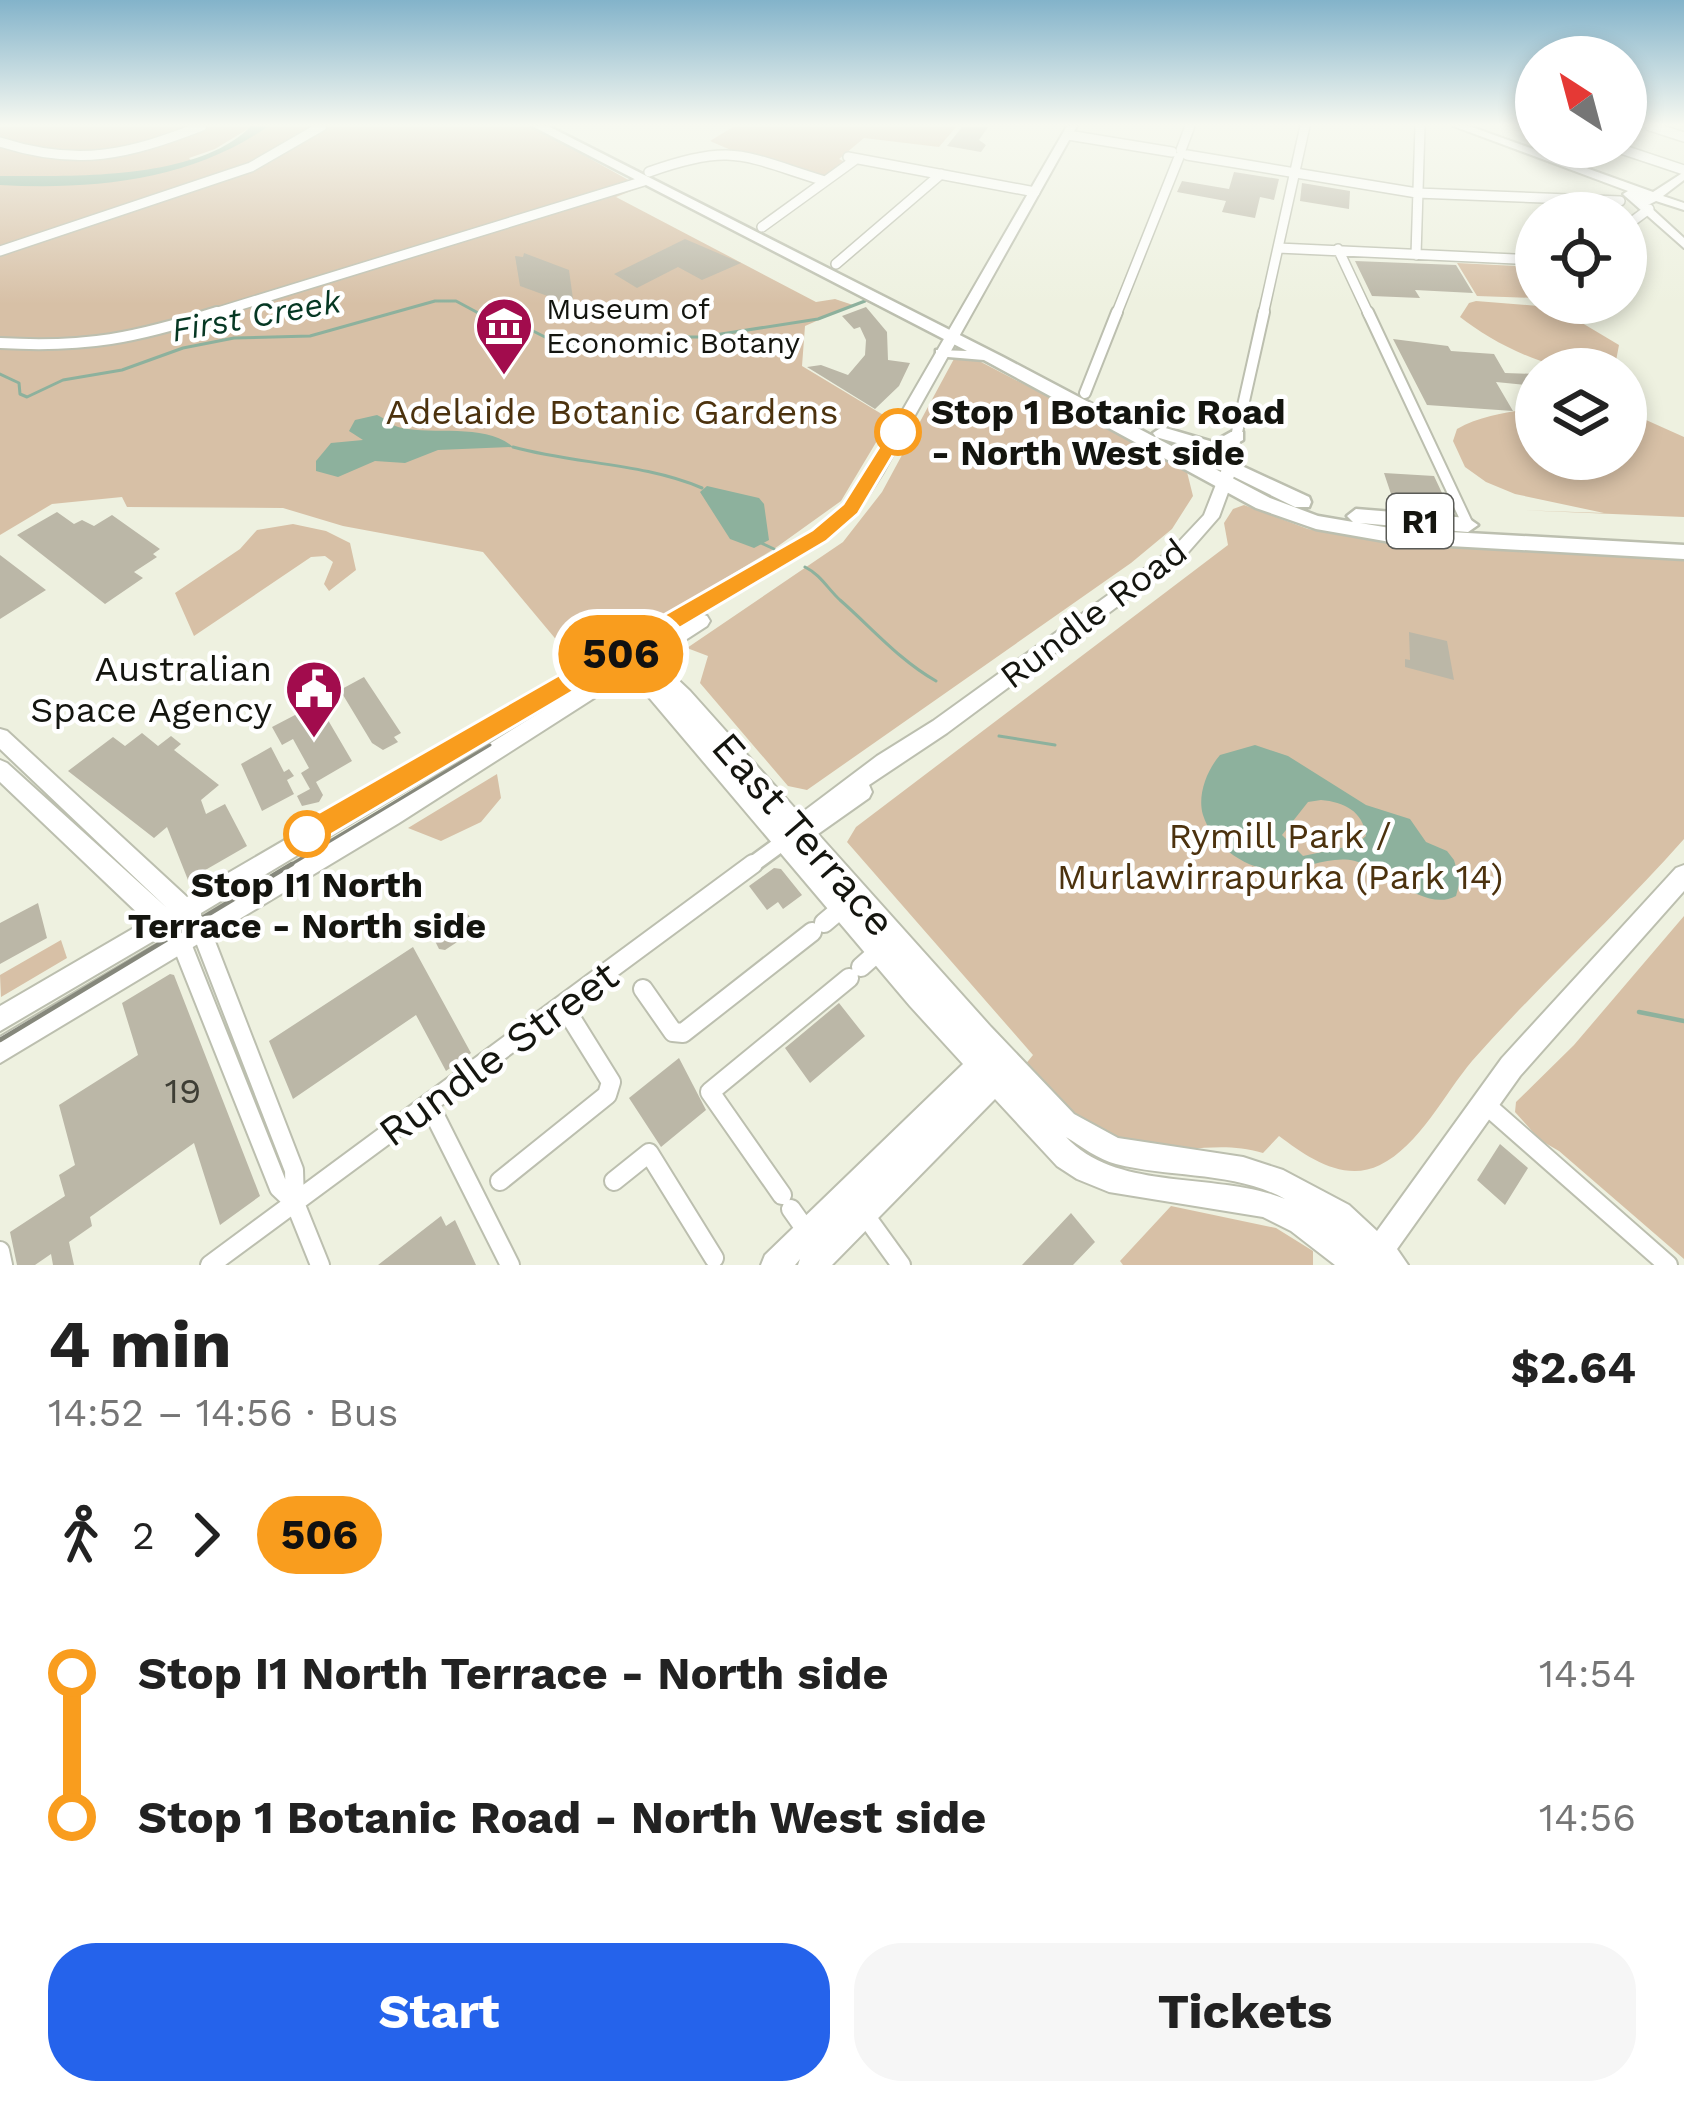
<!DOCTYPE html>
<html lang="en">
<head>
<meta charset="utf-8">
<style>
  :root { --surface:#fff; --page:#f6f6f6; --text:#222; --muted:#767676; --accent:#2563eb }
  body { margin:0; font-family:"Work Sans",sans-serif; background:var(--page); color:var(--text); height:100vh; display:flex; flex-direction:column; font-size:45px; white-space:nowrap }
  * { box-sizing:border-box; margin:0 }
  p { font-size:39px; color:var(--muted) }
  .icon { flex:none; width:66px; height:66px; fill:none; stroke:currentColor; stroke-width:2; stroke-linecap:round; stroke-linejoin:round }
  .map { position:relative; height:1265px; overflow:hidden }
  .details { display:flex; flex-direction:column; background:var(--surface); flex:1 }
  .details>* { flex:none }
  .badge { padding:0 24px; border-radius:39px; font-size:42px; line-height:78px }
  .needle { width:78px; rotate:324deg }
  .buttons { position:absolute; left:1515px; top:36px; display:grid; gap:24px }
  .buttons a { display:grid; place-items:center; width:132px; height:132px; border-radius:50%; background:var(--surface); box-shadow:0 6px 18px #0003; font-size:60px }
  .map>.badge { position:absolute; translate:-50% -50%; box-shadow:0 0 0 6px #fff }
  .legs { display:flex; align-items:center; gap:18px; height:132px; padding:0 48px; font-size:39px }
  .legs p { margin-inline-start:auto }
  .headline { display:flex; align-items:center; justify-content:space-between; height:204px; padding:0 48px }
  h1 { font-size:66px; font-weight:700; line-height:90px }
  .button { display:flex; gap:24px; margin-top:auto; padding:24px 48px }
  .button a { flex:1; height:138px; border-radius:48px; background:var(--accent); color:#fff; font-size:48px; font-weight:700; line-height:138px; text-align:center }
  .button a+a { background:var(--page); color:var(--text) }
  ul { padding:0 48px; list-style:none }
  li { display:flex; align-items:center; gap:42px; height:144px; font-size:45px }
  li i { display:grid; place-items:center; width:18px; height:100%; margin:0 15px; background:currentColor }
  li i::after { content:''; width:30px; height:30px; margin:-15px; border:9px solid; border-radius:50%; background:var(--surface) }
  li p { margin-inline-start:auto }
  li:first-child i { background:linear-gradient(#0000 50%,currentColor 0) }
  li:last-child i { background:linear-gradient(currentColor 50%,#0000 0) }
  .map>svg:first-child { display:block }
  .green { fill:#d7c0a6 }
  .water { fill:#8db19d; fill-rule:evenodd }
  .lines { fill:none; stroke-linecap:round; stroke-linejoin:round }
  .stream-far1 { stroke:#8db19d; stroke-width:3 }
  .stream { stroke:#8db19d; stroke-width:4.5 }
  .building { fill:#bbb7a7 }
  .minor-far3-casing { stroke:#bcbfaf; stroke-width:12 }
  .minor-far2-casing { stroke:#bcbfaf; stroke-width:14 }
  .minor-far1-casing { stroke:#bcbfaf; stroke-width:20 }
  .minor-casing { stroke:#bcbfaf; stroke-width:22 }
  .major-casing { stroke:#bcbfaf; stroke-width:4 }
  .highway-casing { stroke:#bcbfaf; stroke-width:5 }
  .minor-far3 { stroke:#fff; stroke-width:9 }
  .minor-far2 { stroke:#fff; stroke-width:10 }
  .minor-far1 { stroke:#fff; stroke-width:15 }
  .minor { stroke:#fff; stroke-width:18 }
  .major { fill:#fff; fill-rule:evenodd }
  .highway { fill:#fff; fill-rule:evenodd }
  .tram-far1 { stroke:#86887c; stroke-width:3 }
  .tram { stroke:#86887c; stroke-width:4.5 }
  .line-1 { fill:#f99d1e; stroke:#fff; stroke-width:3 }
  .stop-1-dot { fill:#fff; stroke:#f99d1e; stroke-width:6 }
  .labels { text-anchor:middle; stroke-width:9; stroke-linejoin:round; paint-order:stroke }
  .far-poi-label { font-size:30px; fill:#14150f; stroke:#fff; text-anchor:start }
  .far-water-label { font-size:33px; font-style:italic; fill:#063824; stroke:#fff }
  .shield { fill:#fff; stroke:#5a5b57; stroke-width:3 }
  .shield-label { font-size:33px; font-weight:bold; fill:#14150f }
  .park-label { font-size:36px; fill:#4c320e; stroke:#fff }
  .stop-label { font-size:36px; font-weight:bold; fill:#14150f; stroke:#fff; text-anchor:start }
  .street-label { font-size:36px; fill:#14150f; stroke:#fff }
  .poi-label { font-size:36px; fill:#14150f; stroke:#fff; text-anchor:end }
  .near-number-label { font-size:36px; fill:#3e3e35 }
  .near-street-label { font-size:42px; fill:#14150f; stroke:#fff }
</style>
</head>
<body>
<div class="map">
<svg width="1684" height="1265" viewBox="0 0 1684 1265">
  <rect width="100%" height="100%" fill="#eef1e0"/>
  <!-- green -->
  <path class="green" d="M 0,127 L 191,127 L 138,145 L 69,156 L 0,138 Z
    M 205,127 L 251,127 L 215,149 L 189,158 L 193,163 L 267,127 L 533,127 L 641,187 L 616,197 L 816,302 L 835,299 L 853,305 L 805,326 L 802,366 L 890,419 L 841,501 L 774,549 L 579,667 L 483,552 L 343,526 L 283,508 L 127,507 L 122,497 L 52,504 L 0,535 L 0,144 C 80,174 127,151 205,127 Z
    M 733,127 L 956,127 L 939,147 L 864,138 L 839,159 L 847,163 L 826,178 L 747,157 L 710,141 Z
    M 1457,263 L 1536,267 L 1536,298 L 1477,296 Z
    M 1476,301 L 1538,306 L 1570,316 L 1562,303 L 1590,303 L 1600,316 L 1572,317 L 1619,345 L 1615,366 C 1567,382 1497,346 1460,317 L 1469,303 Z
    M 955,357 L 981,362 L 1186,468 L 1193,496 L 1172,529 L 1131,563 L 807,790 L 788,786 L 700,683 L 708,656 L 687,648 L 843,542 L 882,492 Z
    M 1536,407 L 1536,459 L 1626,459 L 1626,411 L 1684,437 L 1684,517 L 1520,510 L 1604,513 L 1515,494 L 1486,482 L 1465,467 L 1453,441 L 1457,429 C 1481,415 1510,413 1536,407 Z
    M 1244,505 L 1308,529 L 1374,541 L 1684,560 L 1684,839 C 1616,916 1540,984 1472,1061 C 1445,1093 1419,1146 1380,1165 C 1344,1183 1307,1157 1279,1136 L 1263,1153 C 1236,1145 1214,1147 1187,1149 C 1104,1154 1077,1122 1024,1066 L 1033,1055 L 847,842 L 856,827 L 1228,545 L 1224,523 L 1233,509 Z
    M 293,524 L 326,531 L 350,543 L 356,570 L 329,591 L 324,584 L 333,562 L 325,556 L 311,557 L 194,636 L 175,593 L 240,549 L 257,530 Z
    M 497,774 L 501,798 L 481,822 L 441,841 L 408,828 Z
    M 1684,916 L 1684,1259 L 1559,1151 L 1540,1140 L 1515,1112 L 1516,1102 L 1574,1045 Z
    M 61,940 L 67,958 L 1,997 L 0,975 Z
    M 1171,1206 L 1276,1228 L 1313,1251 L 1313,1265 L 1123,1265 L 1120,1261 Z"/>
  <!-- water -->
  <path class="water" d="M 251,126 L 267,127 C 190,181 91,190 0,185 L 0,176 C 70,176 198,181 251,126 Z
    M 377,415 C 387,419 391,426 402,428 C 434,435 487,423 513,447 L 438,450 L 405,463 L 375,461 L 338,477 L 316,471 L 316,461 L 331,443 L 363,440 L 349,431 L 355,420 Z
    M 707,486 L 759,498 L 764,504 L 769,540 L 754,548 L 730,539 L 700,492 Z
    M 1255,745 L 1288,756 L 1366,805 L 1410,819 L 1426,842 L 1447,851 L 1454,860 L 1460,881 L 1456,896 C 1424,913 1386,869 1355,861 C 1331,855 1306,869 1282,870 C 1248,872 1213,847 1203,815 C 1197,795 1207,770 1220,755 ZM 1321,800 C 1344,802 1363,811 1366,836 L 1355,845 L 1303,856 L 1282,835 L 1308,802 Z"/>
  <g class="lines">
    <!-- stream-far1 -->
    <path class="stream-far1" d="M 0,374 L 19,383 L 20,394 L 27,397 L 63,380 L 122,370 L 183,348 L 234,338 L 310,336 L 435,301 L 456,301 L 482,315 L 485,333 L 531,330 L 563,346 L 593,348 L 645,337 L 702,337 L 818,319 L 865,301
      M 513,447 C 574,464 644,463 702,488
      M 759,542 L 774,549
      M 805,567 C 821,575 827,588 840,600 C 872,628 899,660 936,681
      M 999,736 L 1055,745"/>
    <!-- stream -->
    <path class="stream" d="M 1639,1012 L 1684,1021"/>
  </g>
  <!-- building -->
  <path class="building" d="M 962,127 L 988,127 L 979,140 L 986,145 L 981,152 L 947,146 Z
    M 1234,172 L 1279,179 L 1274,200 L 1260,197 L 1255,218 L 1222,212 L 1226,201 L 1177,192 L 1182,181 L 1229,189 Z
    M 1302,183 L 1350,191 L 1349,209 L 1300,201 Z
    M 685,239 L 741,263 L 702,280 L 678,267 L 637,288 L 614,274 Z
    M 524,253 L 569,270 L 573,299 L 565,297 L 564,302 L 520,286 L 515,256 L 523,257 Z
    M 1355,261 L 1456,265 L 1473,293 L 1415,290 L 1420,298 L 1372,296 Z
    M 866,307 L 887,332 L 888,360 L 910,363 L 899,386 L 875,409 L 807,367 L 821,365 L 848,375 L 865,355 L 866,340 L 860,327 L 854,329 L 842,316 Z
    M 1393,339 L 1448,346 L 1451,351 L 1494,354 L 1505,373 L 1536,374 L 1536,386 L 1496,382 L 1513,411 L 1427,405 Z
    M 1384,473 L 1434,476 L 1450,510 L 1395,506 Z
    M 57,512 L 74,524 L 82,520 L 94,526 L 112,515 L 160,549 L 153,554 L 157,557 L 134,572 L 143,578 L 105,604 L 17,535 Z
    M 0,555 L 46,590 L 0,619 Z
    M 1409,632 L 1447,641 L 1454,680 L 1405,667 L 1405,659 L 1410,660 Z
    M 364,677 L 401,733 L 394,737 L 398,742 L 383,750 L 372,743 L 340,690 Z
    M 318,703 L 352,761 L 316,782 L 323,795 L 319,802 L 302,806 L 297,796 L 310,789 L 301,773 L 309,768 L 293,739 L 282,745 L 272,727 Z
    M 142,733 L 158,746 L 171,736 L 181,744 L 174,750 L 219,785 L 201,800 L 206,814 L 225,804 L 247,846 L 188,880 L 167,827 L 154,838 L 68,771 L 113,737 L 125,746 Z
    M 271,747 L 284,772 L 289,769 L 294,776 L 287,780 L 294,794 L 262,811 L 241,764 Z
    M 774,868 L 781,869 L 802,895 L 783,909 L 778,902 L 767,910 L 749,886 Z
    M 38,903 L 47,938 L 0,964 L 0,923 Z
    M 466,911 L 477,929 L 445,950 L 439,949 L 431,933 Z
    M 413,947 L 471,1053 L 446,1071 L 416,1015 L 293,1099 L 269,1041 Z
    M 170,974 L 174,975 L 260,1196 L 220,1225 L 194,1143 L 90,1217 L 92,1226 L 69,1242 L 74,1265 L 53,1265 L 51,1254 L 35,1265 L 17,1265 L 10,1232 L 65,1196 L 59,1175 L 75,1165 L 59,1105 L 138,1055 L 122,1003 Z
    M 839,1003 L 865,1036 L 810,1083 L 785,1048 Z
    M 679,1058 L 706,1110 L 661,1147 L 629,1098 Z
    M 1500,1144 L 1528,1168 L 1505,1205 L 1477,1180 Z
    M 1071,1213 L 1095,1242 L 1073,1265 L 1022,1265 Z
    M 441,1216 L 446,1226 L 455,1220 L 476,1265 L 378,1265 Z"/>
  <g class="lines">
    <defs>
      <path id="minor-far3" d="M 1650,126 L 1684,137
        M 1068,135 L 1172,152
        M 0,142 C 79,167 127,155 202,126
        M 1615,147 L 1684,170
        M 1181,150 L 1190,126
        M 1187,155 L 1417,193 L 1620,201
        M 848,157 L 1035,192
        M 649,172 C 733,142 743,156 825,181
        M 1626,226 L 1649,209
        M 762,227 L 856,159
        M 1278,248 L 1536,260
        M 1338,249 L 1369,315
        M 0,251 L 251,167 L 322,126
        M 1416,255 L 1420,126
        M 836,264 L 941,174
        M 208,315 L 644,181
        M 1116,315 L 1179,157
        M 1263,315 L 1305,126"/>
      <path id="minor-far2" d="M 1368,312 L 1468,525
        M 0,343 C 87,348 135,338 217,312
        M 1085,393 L 1117,312
        M 1229,468 L 1264,312"/>
      <path id="minor-far1" d="M 749,867 L 786,840"/>
      <path id="minor" d="M 824,923 L 843,907
        M 201,930 L 294,1170 L 295,1203 L 320,1265
        M 181,942 L 279,1188 L 295,1203
        M 861,967 L 879,951
        M 643,989 L 673,1032 L 683,1033 L 812,932
        M 429,1104 L 510,1265
        M 1485,1104 L 1668,1265
        M 500,1181 L 607,1095 L 611,1082 L 563,1005
        M 614,1181 L 649,1153 L 714,1258
        M 782,1195 L 710,1092 L 849,978
        M 791,1209 L 808,1233
        M 862,1211 L 901,1265
        M 0,1251 L 3,1265
        M 210,1265 L 753,864"/>
      <path id="major" d="M 1067,126 L 1077,126 L 882,474 L 857,513 L 825,540 L 701,614 L 707,616 L 710,621 L 707,626 L 656,659 L 690,691 L 800,814 L 877,756 L 933,721 L 1172,549 L 1204,515 L 1224,464 L 1234,464 L 1237,468 L 1219,517 L 1184,557 L 947,733 L 869,785 L 872,792 L 869,798 L 818,834 L 991,1027 L 1074,1114 L 1118,1138 L 1243,1157 L 1283,1170 L 1349,1205 L 1377,1231 L 1502,1058 L 1676,868 L 1684,865 L 1684,891 L 1520,1076 L 1397,1249 L 1408,1265 L 1335,1265 L 1291,1231 L 1263,1217 L 1109,1192 L 1077,1179 L 1057,1166 L 995,1099 L 832,1265 L 798,1265 L 800,1259 L 795,1265 L 761,1265 L 765,1255 L 963,1064 L 910,1006 L 630,675 L 399,823 L 0,1063 L 0,1037 L 166,939 L 162,936 L 0,1031 L 0,1006 L 146,921 L 0,782 L 0,760 L 7,763 L 167,908 L 0,749 L 0,729 L 7,731 L 187,897 L 813,532 L 845,505 L 867,472 ZM 622,661 L 385,809 L 201,918 L 201,913 ZM 1066,1137 C 1081,1146 1099,1160 1116,1164 C 1171,1178 1234,1171 1285,1199 C 1217,1171 1118,1193 1066,1137 Z
        M 1453,126 L 1469,126 L 1653,192 L 1684,172 L 1684,180 L 1663,196 L 1684,203 L 1684,210 L 1656,201 L 1648,205 L 1684,238 L 1684,248 L 1625,196 L 1623,194 L 1628,191 Z"/>
      <path id="highway" d="M 532,126 L 548,126 L 1003,357 L 1270,498 L 1318,516 L 1353,522 L 1347,516 L 1356,509 L 1468,518 L 1478,525 L 1468,532 L 1360,523 L 1396,529 L 1684,545 L 1684,559 L 1396,543 L 1316,529 L 1256,508 L 984,360 L 936,356 L 936,350 L 967,351 Z
        M 1162,427 L 1213,442 L 1231,432 L 1243,432 L 1243,440 L 1216,454 L 1309,497 L 1311,502 L 1309,507 L 1295,507 L 1200,460 L 1197,456 L 1204,451 L 1156,437 L 1153,433 Z"/>
    </defs>
    <!-- minor-far3 casing -->
    <use href="#minor-far3" class="minor-far3-casing"/>
    <!-- minor-far2 casing -->
    <use href="#minor-far2" class="minor-far2-casing"/>
    <!-- minor-far1 casing -->
    <use href="#minor-far1" class="minor-far1-casing"/>
    <!-- minor casing -->
    <use href="#minor" class="minor-casing"/>
    <!-- major casing -->
    <use href="#major" class="major-casing"/>
    <!-- highway casing -->
    <use href="#highway" class="highway-casing"/>
    <!-- minor-far3 -->
    <use href="#minor-far3" class="minor-far3"/>
    <!-- minor-far2 -->
    <use href="#minor-far2" class="minor-far2"/>
    <!-- minor-far1 -->
    <use href="#minor-far1" class="minor-far1"/>
    <!-- minor -->
    <use href="#minor" class="minor"/>
    <!-- major -->
    <use href="#major" class="major"/>
    <!-- highway -->
    <use href="#highway" class="highway"/>
    <!-- tram-far1 -->
    <path class="tram-far1" d="M 287,867 L 490,745"/>
    <!-- tram -->
    <path class="tram" d="M 0,1040 L 292,864"/>
  </g>
  <!-- sky -->
  <linearGradient id="sky" x2="0" y2="1"><stop stop-color="#83b3ca"/><stop offset="0.41" stop-color="#f7f9f1"/><stop offset="1" stop-color="#f7f9f1" stop-opacity="0"/></linearGradient>
  <rect width="1684" height="304" fill="url(#sky)"/>
  <!-- line-1 -->
  <path class="line-1" d="M 898,426 L 907,432 L 858,514 L 827,541 L 317,843 L 307,847 L 297,843 L 293,834 L 297,825 L 812,530 L 843,504 L 891,428 Z"/>
  <!-- icons -->
  <defs>
    <symbol id="museum-pin" viewBox="-11 -11 22 30"><path d="M0 17L-7.5 6A9.5 9.5 0 1 1 7.5 6Z" fill="#a20c4d" stroke="#fff"/><path d="M0-6L6-3V-2H-6V-3ZM-5-1h2V3h-2ZM-1-1h2V3h-2ZM3-1h2V3H3ZM-6 4H6V6H-6Z" fill="#fff"/></symbol>
    <symbol id="civic-pin" viewBox="-11 -11 22 30"><path d="M0 17L-7.5 6A9.5 9.5 0 1 1 7.5 6Z" fill="#a20c4d" stroke="#fff"/><path d="M-.6-6.5H3V-4.5H.6V-3L4-1V1h2V6H-6V1h2V-1L-.6-3ZM-1.2 2.5V6h2.4V2.5Z" fill="#fff"/></symbol>
  </defs>
  <g fill-rule="evenodd">
    <use href="#museum-pin" x="471" y="293" width="66" height="90"/>
    <use href="#civic-pin" x="281" y="656" width="66" height="90"/>
  </g>
  <!-- markers -->
  <g class="stop-1-dot">
    <circle cx="898" cy="432" r="21"/>
    <circle cx="307" cy="834" r="21"/>
  </g>
  <g class="labels">
    <!-- far-poi labels -->
    <g class="far-poi-label">
      <text x="546" y="319">Museum of<tspan x="546" dy="34">Economic Botany</tspan></text>
    </g>
    <!-- far-water labels -->
    <g class="far-water-label">
      <text transform="translate(256 315) rotate(-10)" y="12">First Creek</text>
    </g>
    <!-- shield labels -->
    <rect class="shield" x="1387" y="494" width="66" height="54" rx="9"/>
    <g class="shield-label">
      <text x="1420" y="533">R1</text>
    </g>
    <!-- park labels -->
    <g class="park-label">
      <text x="612" y="424">Adelaide Botanic Gardens</text>
      <text x="1280" y="848">Rymill Park /<tspan x="1280" dy="41">Murlawirrapurka (Park 14)</tspan></text>
    </g>
    <!-- stop labels -->
    <g class="stop-label">
      <text x="931" y="424">Stop 1 Botanic Road<tspan x="931" dy="41">- North West side</tspan></text>
      <text x="307" y="897" text-anchor="middle">Stop I1 North<tspan x="307" dy="41">Terrace - North side</tspan></text>
    </g>
    <!-- street labels -->
    <g class="street-label">
      <text transform="translate(1093 613) rotate(-37)" y="13">Rundle Road</text>
    </g>
    <!-- poi labels -->
    <g class="poi-label">
      <text x="272" y="681">Australian<tspan x="272" dy="41">Space Agency</tspan></text>
    </g>
    <!-- near-number labels -->
    <g class="near-number-label">
      <text x="183" y="1103">19</text>
    </g>
    <!-- near-street labels -->
    <g class="near-street-label">
      <text transform="translate(804 834) rotate(49)" y="15">East Terrace</text>
      <text transform="translate(498 1053) rotate(-36)" y="15">Rundle Street</text>
    </g>
  </g>
</svg>
<div class="buttons">
<a><svg class="needle" viewBox="-14 -14 28 28"><path d="M0-13l5 13h-10z" fill="#e53935"/><path d="M0 13l5-13h-10z" fill="#767676"/></svg></a>
<a><svg class="icon" aria-label="locate" viewBox="0 0 24 24"><circle cx="12" cy="12" r="6"/><path d="M12 2v4M12 18v4M2 12h4M18 12h4"/></svg></a>
<a><svg class="icon" aria-label="layers" viewBox="0 0 24 24"><path d="M12 4l9 5-9 5-9-5zM3 14l9 5 9-5"/></svg></a>
</div>
<b class="badge" style="left:621px;top:654px;background:#f99d1e;color:#111">506</b>
</div>
<section class="details">
<div class="headline"><div><h1>4 min</h1><p>14:52 – 14:56 · Bus</p></div><b>$2.64</b></div>
<div class="legs"><svg class="icon" aria-label="walk" viewBox="0 0 24 24"><circle cx="13" cy="4" r="2"/><path d="M13 8l-2 6 4 7M11 14l-3 7M7 12l3-4h3l4 4"/></svg>2<svg class="icon" aria-label="forward" viewBox="0 0 24 24"><path d="M9 5l7 7-7 7"/></svg><b class="badge" style="background:#f99d1e;color:#111">506</b></div>
<ul>
<li><i style="color:#f99d1e"></i><b>Stop I1 North Terrace - North side</b><p>14:54</p></li>
<li><i style="color:#f99d1e"></i><b>Stop 1 Botanic Road - North West side</b><p>14:56</p></li>
</ul>
<div class="button"><a>Start</a><a>Tickets</a></div>
</section>
</body>
</html>
